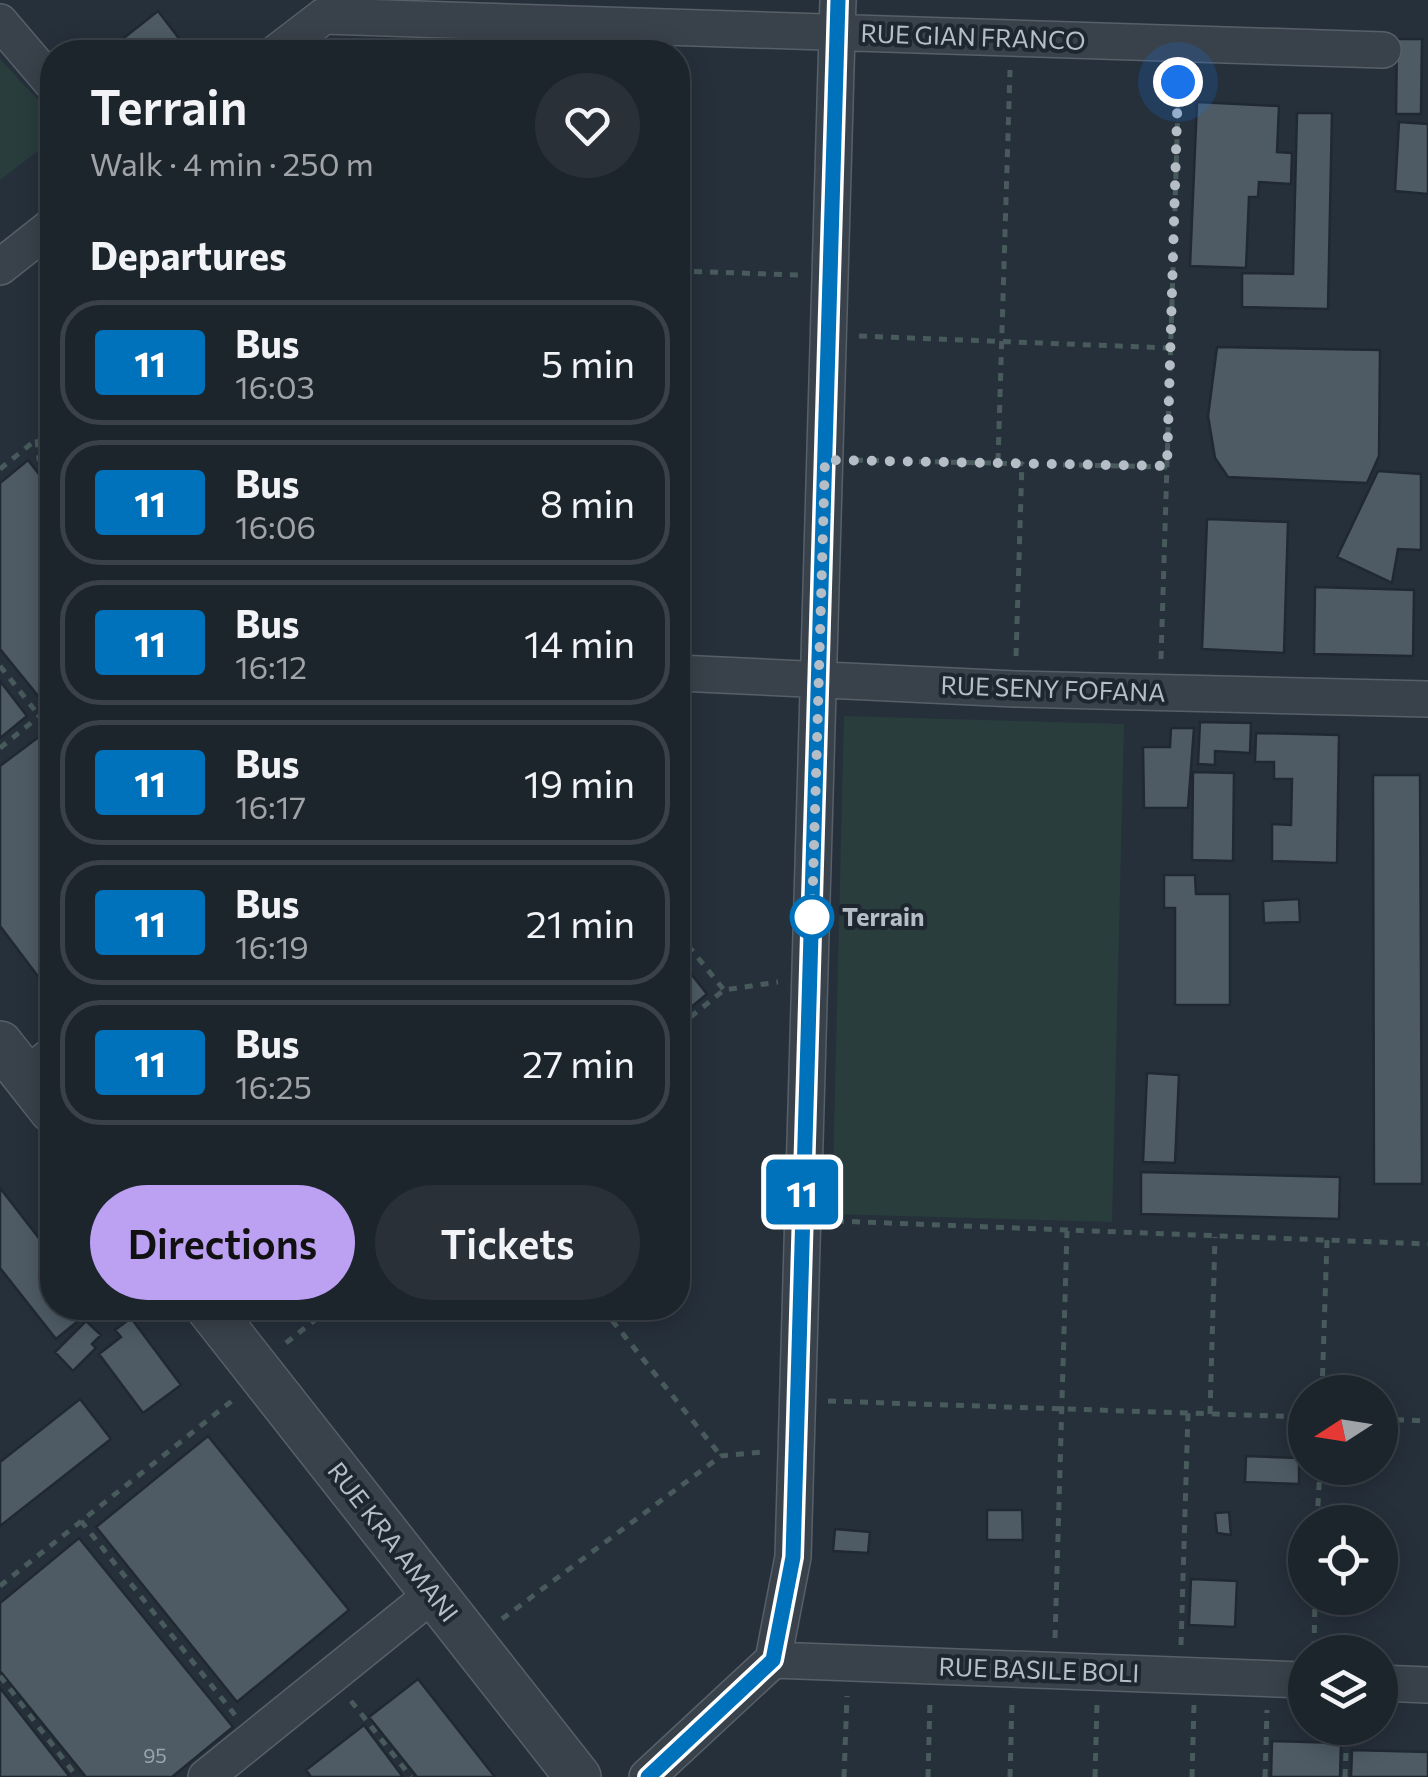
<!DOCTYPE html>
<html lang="en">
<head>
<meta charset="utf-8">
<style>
  :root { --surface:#1c242c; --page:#293038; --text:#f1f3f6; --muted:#a0a4a9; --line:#3a4148; --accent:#bca0f2 }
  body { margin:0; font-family:Commissioner,sans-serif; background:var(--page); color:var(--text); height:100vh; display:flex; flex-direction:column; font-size:38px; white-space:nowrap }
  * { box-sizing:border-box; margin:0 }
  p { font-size:32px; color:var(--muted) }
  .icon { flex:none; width:55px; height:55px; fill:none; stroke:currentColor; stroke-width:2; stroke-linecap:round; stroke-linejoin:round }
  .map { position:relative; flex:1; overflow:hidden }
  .side { position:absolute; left:40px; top:40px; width:650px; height:1280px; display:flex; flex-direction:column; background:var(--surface); border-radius:40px; box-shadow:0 5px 25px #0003,0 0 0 2px var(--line) }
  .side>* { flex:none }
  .badge { padding:0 20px; border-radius:8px; font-size:35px; line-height:65px }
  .needle { width:65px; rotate:258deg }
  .controls { position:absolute; left:1288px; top:1375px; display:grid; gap:20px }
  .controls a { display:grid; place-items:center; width:110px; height:110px; border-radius:50%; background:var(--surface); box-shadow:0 5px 25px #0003,0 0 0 2px var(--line); font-size:50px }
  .you { position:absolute; width:50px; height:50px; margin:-25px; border:8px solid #fff; border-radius:50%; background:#1a73e8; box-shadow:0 0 0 15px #1a73e833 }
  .map>.badge { position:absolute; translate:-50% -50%; box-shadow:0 0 0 5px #fff }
  h2 { padding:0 50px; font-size:38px; line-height:90px }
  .round { display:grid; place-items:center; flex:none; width:105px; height:105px; border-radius:52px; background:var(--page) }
  .summary { display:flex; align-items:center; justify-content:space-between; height:170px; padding:0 50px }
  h1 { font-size:48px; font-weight:600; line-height:75px }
  .primary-button { display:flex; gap:20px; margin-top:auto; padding:20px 50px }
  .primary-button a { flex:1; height:115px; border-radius:60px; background:var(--accent); color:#111; font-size:40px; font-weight:600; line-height:115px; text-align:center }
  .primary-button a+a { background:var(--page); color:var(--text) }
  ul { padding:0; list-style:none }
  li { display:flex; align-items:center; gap:30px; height:125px; margin:0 20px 15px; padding:0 30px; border:5px solid var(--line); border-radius:40px }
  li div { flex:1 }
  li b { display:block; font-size:38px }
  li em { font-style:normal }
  li .badge { min-width:110px; font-weight:700; text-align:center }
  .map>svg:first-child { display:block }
  .green { fill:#293d3d }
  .building { fill:#4e5b65; stroke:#202932; stroke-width:2.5 }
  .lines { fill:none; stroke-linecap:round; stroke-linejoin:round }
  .minor-casing { stroke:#576069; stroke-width:38 }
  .tertiary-casing { stroke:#576069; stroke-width:48 }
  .path { stroke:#485a5b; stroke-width:5; stroke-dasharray:8 8; stroke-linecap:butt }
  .minor { stroke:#39424b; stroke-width:35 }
  .tertiary { stroke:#39424b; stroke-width:45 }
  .line-casing { stroke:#fff; stroke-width:22 }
  .line { stroke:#0072bc; stroke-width:15 }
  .walk { stroke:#b5bdc6; stroke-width:10; stroke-dasharray:0 18 }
  .stop-dot { fill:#fff; stroke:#0072bc; stroke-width:5 }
  .labels { text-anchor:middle; stroke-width:8; stroke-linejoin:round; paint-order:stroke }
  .number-label { font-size:20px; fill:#9ba4ae }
  .street-label { font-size:25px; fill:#b5bdc6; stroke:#1e2730 }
  .stop-label { font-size:25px; font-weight:bold; fill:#b5bdc6; stroke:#1e2730; text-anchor:start }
</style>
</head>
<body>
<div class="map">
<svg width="1428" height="1777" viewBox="0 0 1428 1777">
  <rect width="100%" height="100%" fill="#26303b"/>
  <!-- green -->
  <path class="green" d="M 0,59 L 52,115 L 52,140 L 0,180 Z
    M 844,716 L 1124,724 L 1112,1222 L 832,1214 Z"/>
  <!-- building -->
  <path class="building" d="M 158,11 L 184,45 L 175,52 L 106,52 Z
    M 1397,39 L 1422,39 L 1421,114 L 1396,114 Z
    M 1197,102 L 1279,106 L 1277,152 L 1292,153 L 1291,184 L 1259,182 L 1258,197 L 1249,197 L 1246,268 L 1190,266 Z
    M 1297,113 L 1332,113 L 1328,309 L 1242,307 L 1242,273 L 1293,274 Z
    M 1399,122 L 1428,124 L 1428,194 L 1395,191 Z
    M 1217,347 L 1380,350 L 1379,456 L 1367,483 L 1228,477 L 1215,458 L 1208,416 Z
    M 28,460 L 52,491 L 52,694 L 43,702 L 0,649 L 0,483 Z
    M 1378,471 L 1421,474 L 1421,550 L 1398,549 L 1392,583 L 1337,557 Z
    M 1207,519 L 1288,522 L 1284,653 L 1202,649 Z
    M 1315,587 L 1414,590 L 1413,656 L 1314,654 Z
    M 0,681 L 27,716 L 0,738 Z
    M 1200,722 L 1251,723 L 1250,753 L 1215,751 L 1215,765 L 1198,764 Z
    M 1171,728 L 1194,728 L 1188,808 L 1144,808 L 1143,747 L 1170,747 Z
    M 1256,733 L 1339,735 L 1337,863 L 1272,861 L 1272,824 L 1291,825 L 1292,779 L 1274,779 L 1274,762 L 1255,762 Z
    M 40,736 L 52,752 L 52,995 L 0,926 L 0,766 Z
    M 1193,772 L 1234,773 L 1233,861 L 1192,860 Z
    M 1373,775 L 1420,775 L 1422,1184 L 1374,1184 Z
    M 1164,875 L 1195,875 L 1196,894 L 1230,894 L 1230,1005 L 1175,1005 L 1175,908 L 1164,908 Z
    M 1299,899 L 1300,922 L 1264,923 L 1263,901 Z
    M 678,957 L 707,994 L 678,1018 Z
    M 1147,1073 L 1179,1075 L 1175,1163 L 1143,1162 Z
    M 1141,1172 L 1340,1177 L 1339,1219 L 1141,1214 Z
    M 0,1188 L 52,1255 L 52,1308 L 94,1308 L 56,1339 L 0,1268 Z
    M 131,1318 L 181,1385 L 143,1413 L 99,1354 L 121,1337 L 115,1330 Z
    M 86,1321 L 101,1335 L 92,1344 L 96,1348 L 73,1371 L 55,1352 Z
    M 80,1399 L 111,1439 L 0,1526 L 0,1462 Z
    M 208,1436 L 349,1610 L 237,1702 L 96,1527 Z
    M 1246,1456 L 1299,1458 L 1299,1484 L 1245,1482 Z
    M 987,1510 L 1022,1510 L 1023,1540 L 987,1540 Z
    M 1229,1512 L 1231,1535 L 1217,1533 L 1215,1513 Z
    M 835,1529 L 870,1532 L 868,1553 L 833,1551 Z
    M 79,1538 L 233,1727 L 172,1777 L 86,1777 L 0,1671 L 0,1603 Z
    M 1191,1579 L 1237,1581 L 1235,1627 L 1189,1625 Z
    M 418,1679 L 495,1777 L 417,1777 L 369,1717 Z
    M 0,1688 L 70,1777 L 0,1777 Z
    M 364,1725 L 403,1777 L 311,1777 L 306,1770 Z
    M 1272,1741 L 1341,1743 L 1340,1777 L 1271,1777 Z
    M 1352,1750 L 1428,1752 L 1428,1777 L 1351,1777 Z"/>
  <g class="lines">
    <defs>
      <path id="minor" d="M 324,16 L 1383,50
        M 0,22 L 52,83
        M 277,52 L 324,16
        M 0,267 L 52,226
        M 678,673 L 1015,689 L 1428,699
        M 25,1076 L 52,1055
        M 773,1660 L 1305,1680
        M 1380,1683 L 1428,1685
        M 206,1777 L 434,1593
        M 647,1777 L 773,1660 L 793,1557 L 838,0"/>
      <path id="tertiary" d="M 0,1044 L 52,1110
        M 209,1308 L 578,1777"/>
    </defs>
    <!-- minor casing -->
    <use href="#minor" class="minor-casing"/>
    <!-- tertiary casing -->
    <use href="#tertiary" class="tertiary-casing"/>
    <!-- path -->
    <path class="path" d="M 678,271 L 799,275
      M 859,336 L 1170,348
      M 39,459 L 52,477
      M 855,460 L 1167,467
      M 998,461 L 1010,70
      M 0,469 L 37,439 L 39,459 L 52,449
      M 1016,656 L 1022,462
      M 1161,659 L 1179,75
      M 0,666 L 52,732
      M 0,748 L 52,706
      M 678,933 L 724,990
      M 678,1027 L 724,990 L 778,982
      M 836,1221 L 1428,1244
      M 602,1308 L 721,1456
      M 286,1343 L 330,1308
      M 1322,1392 L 1327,1240
      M 828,1401 L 1305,1417
      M 1210,1414 L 1215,1237
      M 1380,1419 L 1428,1421
      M 81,1521 L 235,1715
      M 1317,1522 L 1320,1468
      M 0,1586 L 233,1400
      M 502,1619 L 721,1456 L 762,1452
      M 1055,1638 L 1067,1231
      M 1181,1645 L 1188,1413
      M 1314,1649 L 1315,1598
      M 0,1676 L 77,1777
      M 351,1701 L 411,1777
      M 844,1777 L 847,1696
      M 928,1777 L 930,1700
      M 1010,1777 L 1012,1700
      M 1095,1777 L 1097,1705
      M 1192,1777 L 1194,1705
      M 1265,1777 L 1267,1710
      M 1345,1777 L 1347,1728"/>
    <!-- minor -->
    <use href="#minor" class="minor"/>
    <!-- tertiary -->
    <use href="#tertiary" class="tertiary"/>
  </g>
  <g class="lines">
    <defs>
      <path id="line" d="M 648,1777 L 773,1660 L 793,1557 L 838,0"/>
    </defs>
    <!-- line casing -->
    <use href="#line" class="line-casing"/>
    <!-- line -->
    <use href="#line" class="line"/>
    <!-- walk -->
    <path class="walk" d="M 812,917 L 825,460 L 1167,466 L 1178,82"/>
  </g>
  <!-- markers -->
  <circle class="stop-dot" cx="812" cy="917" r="20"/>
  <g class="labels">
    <!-- number labels -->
    <g class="number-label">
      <text x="155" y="1763">95</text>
    </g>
    <!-- street labels -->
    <g class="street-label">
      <text transform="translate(973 37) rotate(2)" y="9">RUE GIAN FRANCO</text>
      <text transform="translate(1053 689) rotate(2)" y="9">RUE SENY FOFANA</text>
      <text transform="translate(393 1542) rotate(52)" y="9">RUE KRA AMANI</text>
      <text transform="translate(1039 1670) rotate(2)" y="9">RUE BASILE BOLI</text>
    </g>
    <!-- stop labels -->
    <g class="stop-label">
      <text x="842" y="926">Terrain</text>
    </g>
  </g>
</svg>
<div class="controls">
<a><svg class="needle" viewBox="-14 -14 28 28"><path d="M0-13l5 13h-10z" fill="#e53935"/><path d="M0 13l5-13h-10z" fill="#a0a4a9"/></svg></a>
<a><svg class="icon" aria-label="locate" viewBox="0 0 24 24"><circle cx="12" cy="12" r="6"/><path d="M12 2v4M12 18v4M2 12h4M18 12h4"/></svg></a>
<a><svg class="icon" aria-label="layers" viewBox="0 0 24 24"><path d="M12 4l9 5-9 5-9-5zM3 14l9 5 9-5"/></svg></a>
</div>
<div class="you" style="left:1178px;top:82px"></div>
<b class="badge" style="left:802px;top:1192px;background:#0072bc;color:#fff">11</b>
<section class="side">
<div class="summary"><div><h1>Terrain</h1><p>Walk · 4 min · 250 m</p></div><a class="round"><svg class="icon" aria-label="heart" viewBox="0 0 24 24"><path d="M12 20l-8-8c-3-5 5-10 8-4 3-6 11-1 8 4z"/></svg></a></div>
<h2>Departures</h2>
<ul>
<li><span class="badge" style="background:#0072bc;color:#fff">11</span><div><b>Bus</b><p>16:03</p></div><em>5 min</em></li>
<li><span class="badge" style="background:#0072bc;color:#fff">11</span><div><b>Bus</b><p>16:06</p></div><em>8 min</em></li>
<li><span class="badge" style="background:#0072bc;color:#fff">11</span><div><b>Bus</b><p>16:12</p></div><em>14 min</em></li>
<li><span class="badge" style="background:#0072bc;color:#fff">11</span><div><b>Bus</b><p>16:17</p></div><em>19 min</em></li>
<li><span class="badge" style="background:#0072bc;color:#fff">11</span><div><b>Bus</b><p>16:19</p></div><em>21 min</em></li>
<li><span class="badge" style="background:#0072bc;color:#fff">11</span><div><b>Bus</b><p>16:25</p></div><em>27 min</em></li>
</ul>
<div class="primary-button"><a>Directions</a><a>Tickets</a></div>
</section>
</div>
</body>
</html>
